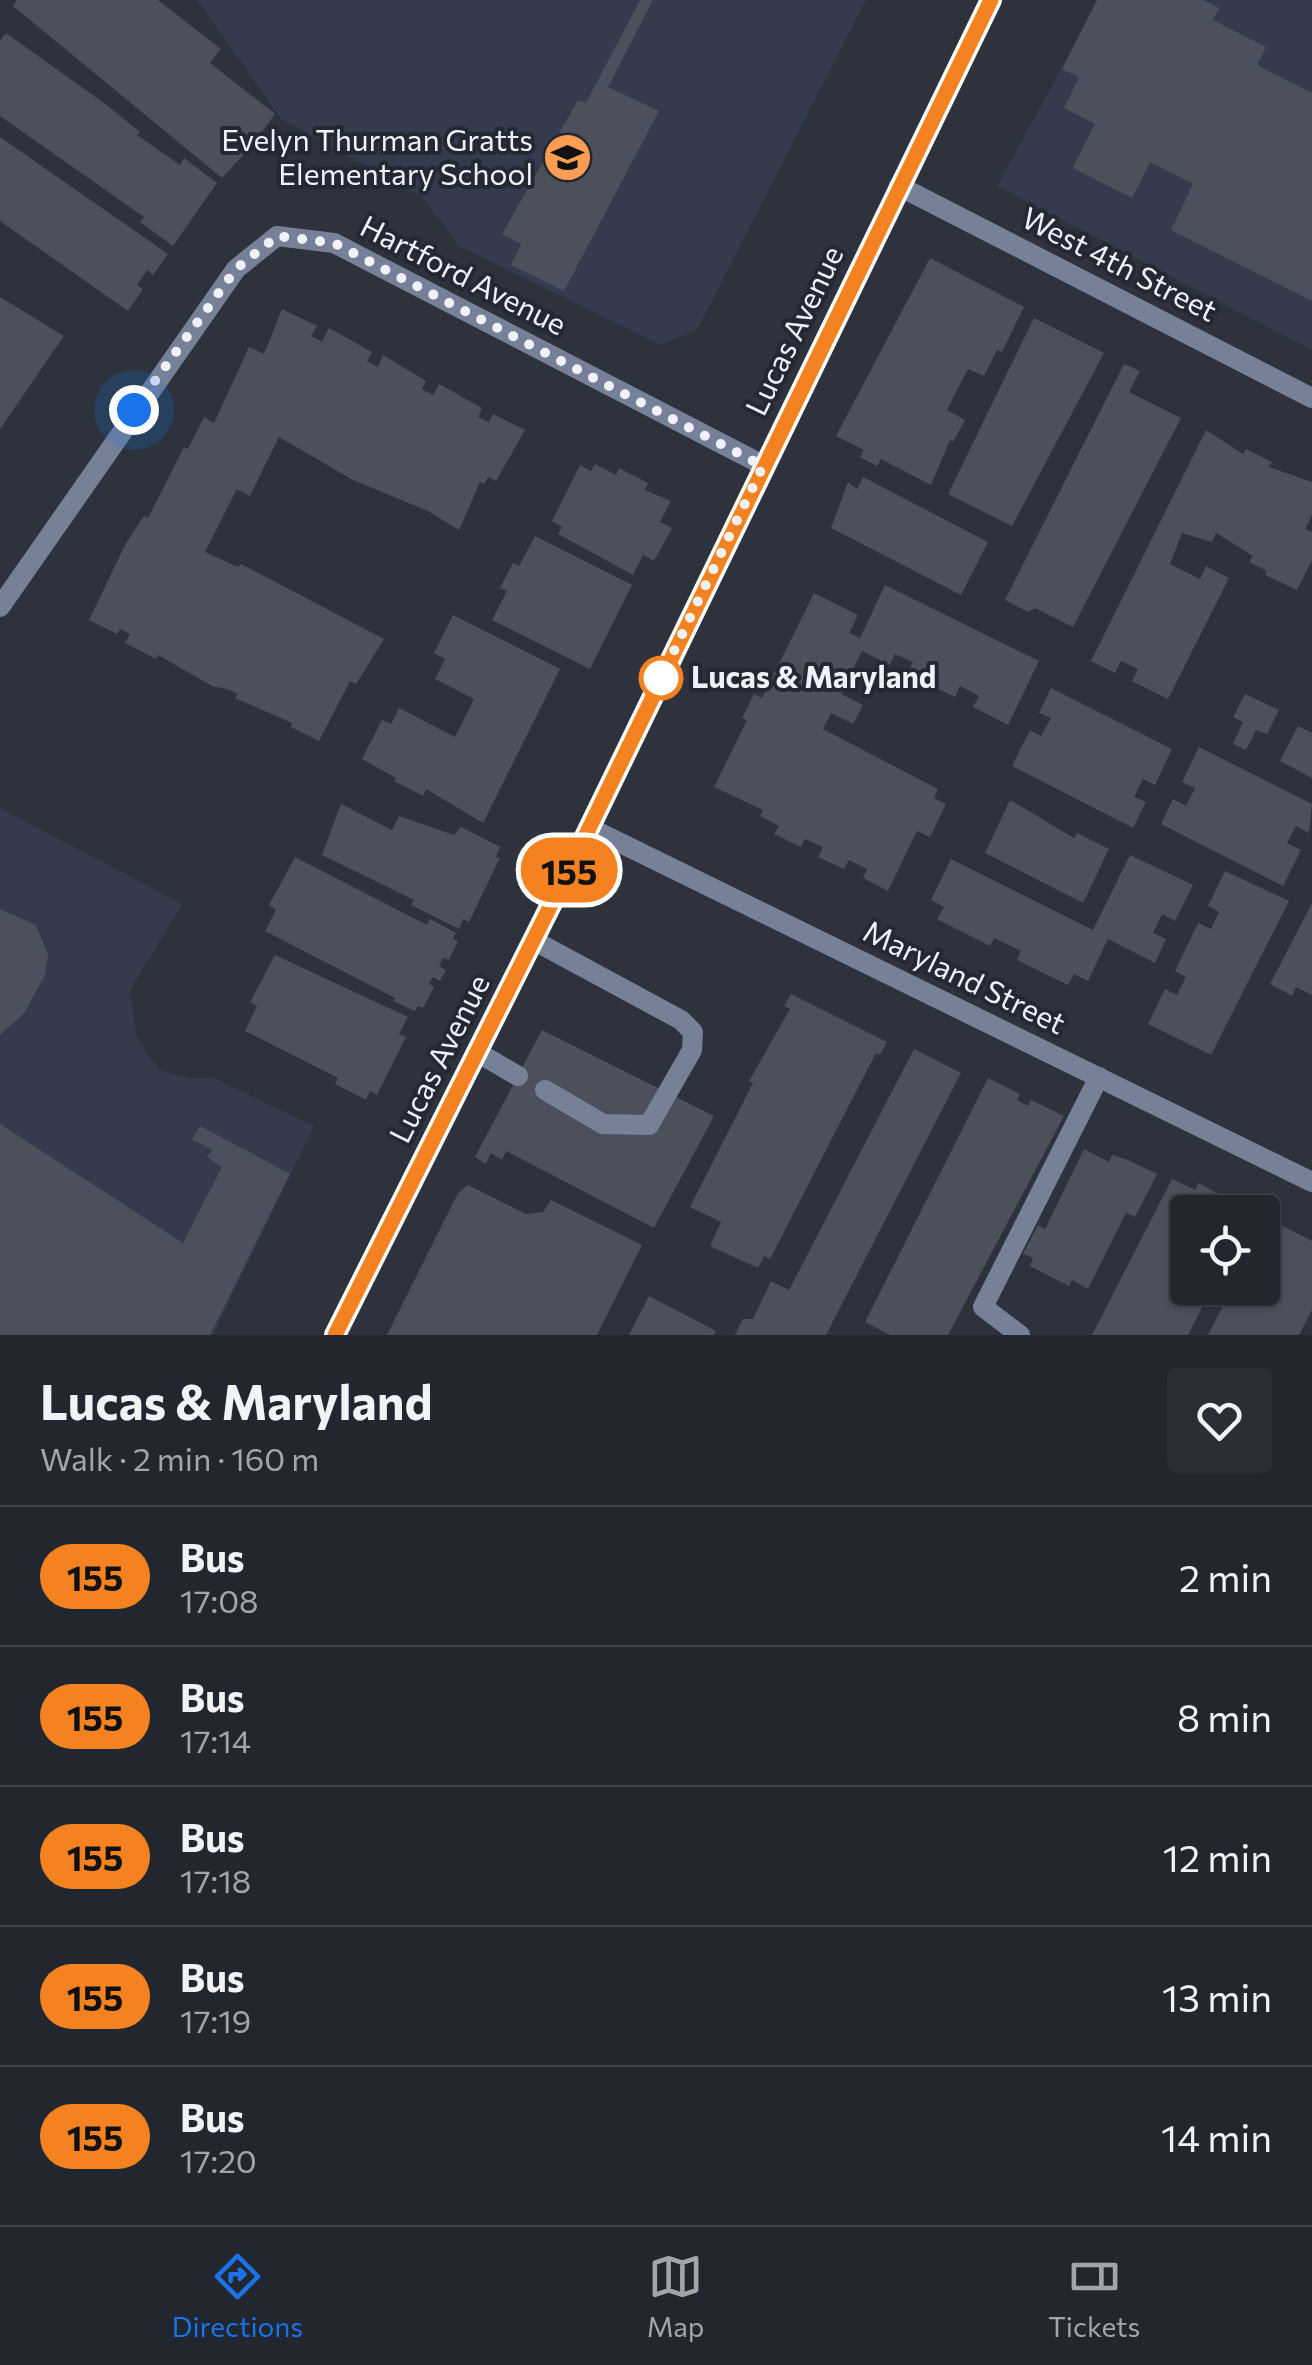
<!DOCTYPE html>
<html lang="en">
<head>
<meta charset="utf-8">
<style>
  :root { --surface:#22262e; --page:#2a2e36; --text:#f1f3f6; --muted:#a2a5aa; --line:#3f434a; --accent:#1a73e8 }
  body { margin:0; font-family:Commissioner,sans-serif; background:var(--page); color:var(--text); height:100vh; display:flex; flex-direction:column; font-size:38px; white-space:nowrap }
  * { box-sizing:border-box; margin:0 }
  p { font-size:32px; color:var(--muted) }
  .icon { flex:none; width:55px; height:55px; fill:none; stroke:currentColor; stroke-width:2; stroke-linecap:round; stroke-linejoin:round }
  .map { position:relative; height:1335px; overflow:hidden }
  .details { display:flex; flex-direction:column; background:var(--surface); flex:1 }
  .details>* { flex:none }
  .badge { padding:0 20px; border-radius:32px; font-size:35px; line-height:65px }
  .buttons { position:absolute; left:1170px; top:1195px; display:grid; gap:20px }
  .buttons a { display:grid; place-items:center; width:110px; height:110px; border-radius:10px; background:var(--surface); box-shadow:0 2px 8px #0004,0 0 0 2px var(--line); font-size:50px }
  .you { position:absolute; width:50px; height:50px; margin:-25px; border:8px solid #fff; border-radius:50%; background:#1a73e8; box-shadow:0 0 0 15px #1a73e833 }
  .map>.badge { position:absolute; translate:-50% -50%; box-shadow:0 0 0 5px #fff }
  .round { display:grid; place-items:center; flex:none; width:105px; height:105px; border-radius:10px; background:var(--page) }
  .summary { display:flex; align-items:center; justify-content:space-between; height:170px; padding:0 40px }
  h1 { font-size:48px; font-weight:700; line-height:75px }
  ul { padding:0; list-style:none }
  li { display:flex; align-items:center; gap:30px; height:140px; padding:0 40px; border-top:2px solid var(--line) }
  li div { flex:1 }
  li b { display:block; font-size:38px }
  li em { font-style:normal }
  li .badge { min-width:110px; font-weight:700; text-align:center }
  .dock { display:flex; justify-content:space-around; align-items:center; height:140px; border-top:2px solid var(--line); background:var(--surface); font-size:28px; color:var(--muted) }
  .dock a { display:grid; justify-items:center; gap:5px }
  .dock .selected { color:var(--accent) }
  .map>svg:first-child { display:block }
  .built { fill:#333b4c }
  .building { fill:#4b505c }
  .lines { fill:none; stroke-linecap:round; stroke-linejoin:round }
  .lane { stroke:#768096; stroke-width:20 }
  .street { stroke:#768096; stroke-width:20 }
  .line-casing { stroke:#fff; stroke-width:22 }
  .line { stroke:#f58220; stroke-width:15 }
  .walk { stroke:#eff2fa; stroke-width:10; stroke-dasharray:0 18 }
  .stop-dot { fill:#fff; stroke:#f58220; stroke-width:5 }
  .labels { text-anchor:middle; stroke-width:8; stroke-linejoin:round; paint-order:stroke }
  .poi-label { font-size:30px; fill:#eff2fa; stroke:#232833; text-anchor:end }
  .street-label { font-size:30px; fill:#eff2fa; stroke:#232833 }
  .stop-label { font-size:30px; font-weight:bold; fill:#eff2fa; stroke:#232833; text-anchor:start }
</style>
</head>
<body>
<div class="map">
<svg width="1312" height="1335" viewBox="0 0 1312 1335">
  <rect width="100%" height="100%" fill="#2d323d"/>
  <!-- built -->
  <path class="built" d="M 197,0 L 866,0 L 697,330 L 660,345 L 459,246 L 422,197 L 281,119 Z
    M 1099,0 L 1312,0 L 1312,350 L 997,186 Z
    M 0,808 L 182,904 L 130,990 L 137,1037 L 159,1070 L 188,1078 L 213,1078 L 314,1126 L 213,1335 L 0,1335 Z"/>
  <!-- building -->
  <path class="building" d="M 17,0 L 158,0 L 221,49 L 210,63 L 275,114 L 255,141 L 247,135 L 237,148 L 245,153 L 222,178 L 13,6 Z
    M 640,0 L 653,0 L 608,87 L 659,111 L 564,291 L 511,265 L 521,244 L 502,234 L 578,100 L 586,103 Z
    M 1097,0 L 1203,0 L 1219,8 L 1213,20 L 1266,47 L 1257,65 L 1312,93 L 1312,301 L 1171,230 L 1193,184 L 1150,162 L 1132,198 L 1073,168 L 1095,124 L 1064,108 L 1079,77 L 1062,69 Z
    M 6,33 L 104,103 L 140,132 L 137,135 L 180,165 L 184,158 L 217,183 L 173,246 L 140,222 L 144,217 L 0,116 L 0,41 Z
    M 0,137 L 168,254 L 153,275 L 147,270 L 137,285 L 143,289 L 128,311 L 0,221 Z
    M 930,258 L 1024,307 L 1002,352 L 997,350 L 984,376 L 968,369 L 947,410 L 965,420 L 953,442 L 950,440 L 931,485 L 881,459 L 877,466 L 860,457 L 864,450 L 836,436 Z
    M 0,297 L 64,336 L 0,429 Z
    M 282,309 L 317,326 L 311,336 L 322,342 L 329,328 L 372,352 L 367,361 L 378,367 L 383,355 L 426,381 L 422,389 L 433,395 L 439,384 L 482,408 L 478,417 L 489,422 L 493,414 L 525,430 L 496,481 L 488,477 L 484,484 L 480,482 L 459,530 L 428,511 L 353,480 L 279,437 L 250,496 L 237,489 L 205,552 L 238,567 L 241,564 L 384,639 L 356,684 L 350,681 L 319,741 L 291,727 L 292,723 L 235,698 L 238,694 L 227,689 L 212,686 L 158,655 L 156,659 L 125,643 L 130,634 L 120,629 L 117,634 L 89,620 L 126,543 L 144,516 L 148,518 L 184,447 L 188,449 L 204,417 L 214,423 L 249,347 L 264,354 Z
    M 1034,318 L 1104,353 L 1012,526 L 948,494 Z
    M 1124,364 L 1140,371 L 1129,392 L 1181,418 L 1073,627 L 1035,608 L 1028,612 L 1005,600 Z
    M 1206,430 L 1243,454 L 1246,449 L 1272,462 L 1269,467 L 1312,482 L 1312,515 L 1305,529 L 1312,532 L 1312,560 L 1297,590 L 1265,575 L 1267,571 L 1249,562 L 1253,556 L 1216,533 L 1212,542 L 1182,533 L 1170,564 L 1200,579 L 1206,566 L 1229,578 L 1168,699 L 1132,681 L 1138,669 L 1121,661 L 1115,673 L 1091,661 Z
    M 595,464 L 616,475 L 619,468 L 648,483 L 645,490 L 671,501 L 660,522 L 672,528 L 654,561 L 643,555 L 633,575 L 558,534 L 562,527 L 552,521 L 580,465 L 591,471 Z
    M 863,477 L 988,542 L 961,595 L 831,528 L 848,482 L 857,489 Z
    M 535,536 L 632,585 L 590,669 L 492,620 L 507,591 L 500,588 L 513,563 L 519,566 Z
    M 885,585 L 1039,661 L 1008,725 L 973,707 L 979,696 L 960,686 L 955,697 L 907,674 L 913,662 L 895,654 L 890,665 L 862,651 L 841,694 L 863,705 L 853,724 L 831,713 L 823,729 L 938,789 L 934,798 L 946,804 L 930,837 L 917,831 L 888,891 L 863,878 L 867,869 L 849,860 L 844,869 L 818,857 L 823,847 L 805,839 L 801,847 L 774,834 L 779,826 L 760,816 L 763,810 L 714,787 L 747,720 L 742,718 L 754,694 L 762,698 L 814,593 L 858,615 L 849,633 L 860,638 Z
    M 453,615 L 560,669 L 483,823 L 426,789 L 423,796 L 394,781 L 396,778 L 362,759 L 382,720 L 391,724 L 399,708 L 455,737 L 474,699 L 435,679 L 445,659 L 434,653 Z
    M 1051,688 L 1172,749 L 1155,785 L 1143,779 L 1134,797 L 1146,802 L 1133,828 L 1012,766 L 1030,730 L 1041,736 L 1051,718 L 1039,713 Z
    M 1245,694 L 1279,710 L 1267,734 L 1256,730 L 1246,750 L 1233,744 L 1243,722 L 1233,717 Z
    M 1298,726 L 1312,733 L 1312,778 L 1280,761 Z
    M 1199,747 L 1312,804 L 1309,833 L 1296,826 L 1287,843 L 1301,850 L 1283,886 L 1161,824 L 1173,799 L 1186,806 L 1195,788 L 1182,782 Z
    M 1010,800 L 1074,838 L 1077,833 L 1109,849 L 1083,903 L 985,853 Z
    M 341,804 L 392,830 L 399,816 L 454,835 L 461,827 L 500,847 L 496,857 L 500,858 L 469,922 L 463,919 L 459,929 L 411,905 L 414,900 L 322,855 Z
    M 1130,855 L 1193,885 L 1175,921 L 1162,914 L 1153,933 L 1166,939 L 1155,963 L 1108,939 L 1088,981 L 1074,974 L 1068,985 L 1017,960 L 1021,951 L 994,938 L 990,946 L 937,919 L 944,907 L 931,900 L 951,859 L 1093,930 Z
    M 295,857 L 427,925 L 430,919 L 456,933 L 453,939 L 458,941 L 449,960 L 443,958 L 439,966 L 446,970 L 440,981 L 433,977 L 429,984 L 434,987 L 423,1008 L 418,1006 L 415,1011 L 393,1001 L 395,998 L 265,931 L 276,910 L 269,905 Z
    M 1225,871 L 1289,901 L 1211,1055 L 1148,1024 L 1165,989 L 1177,995 L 1186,977 L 1175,971 L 1198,923 L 1211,929 L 1219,912 L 1208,906 Z
    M 1312,903 L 1312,995 L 1296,987 L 1292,996 L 1270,984 Z
    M 0,909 L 36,925 L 48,955 L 45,975 L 24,1013 L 0,1035 Z
    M 275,955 L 408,1017 L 399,1034 L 406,1037 L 377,1095 L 370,1091 L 366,1100 L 335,1084 L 338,1078 L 245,1031 L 257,1006 L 250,1002 Z
    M 791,994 L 887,1042 L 880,1055 L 876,1053 L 770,1259 L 764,1256 L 758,1268 L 710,1246 L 721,1222 L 690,1207 L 753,1083 L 749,1081 L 790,1009 L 784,1006 Z
    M 542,1030 L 714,1116 L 654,1228 L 506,1151 L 502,1160 L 491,1153 L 486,1164 L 475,1157 Z
    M 914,1049 L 961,1073 L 826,1335 L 735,1335 L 743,1319 L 753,1319 L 771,1281 L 789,1290 Z
    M 988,1078 L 1020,1094 L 1017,1100 L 1028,1106 L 1031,1100 L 1064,1116 L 948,1335 L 890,1335 L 865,1322 Z
    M 0,1124 L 183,1243 L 222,1167 L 207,1157 L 212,1150 L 192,1139 L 200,1126 L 290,1174 L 210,1335 L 0,1335 Z
    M 1084,1149 L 1109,1162 L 1112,1155 L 1128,1160 L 1157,1174 L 1135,1217 L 1126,1213 L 1088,1289 L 1072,1280 L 1069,1286 L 1030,1266 L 1033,1258 L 1023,1254 L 1038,1225 L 1045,1229 Z
    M 1172,1179 L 1195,1190 L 1198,1183 L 1223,1196 L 1222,1203 L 1240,1212 L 1188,1212 L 1188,1288 L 1212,1288 L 1188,1335 L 1092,1335 Z
    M 468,1185 L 526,1214 L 543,1212 L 551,1200 L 642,1245 L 597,1335 L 387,1335 L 458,1193 Z
    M 1267,1218 L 1312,1241 L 1312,1310 L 1299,1335 L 1208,1335 L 1232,1288 L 1262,1288 L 1262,1227 Z
    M 649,1296 L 716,1331 L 714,1335 L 629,1335 Z"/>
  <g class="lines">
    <!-- lane -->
    <path class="lane" d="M 533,940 L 681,1020 L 693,1032 L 692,1050 L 649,1125 L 603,1124 L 545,1090
      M 477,1052 L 518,1076
      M 1020,1335 L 983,1307 L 1099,1077"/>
    <!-- street -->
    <path class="street" d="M 899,186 L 1312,398
      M 0,607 L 236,269 L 277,236 L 334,243 L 763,465
      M 590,828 L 1312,1182
      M 335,1335 L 590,828 L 991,0"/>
  </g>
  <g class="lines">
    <defs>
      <path id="line" d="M 335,1335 L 580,847 L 991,0"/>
    </defs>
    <!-- line casing -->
    <use href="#line" class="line-casing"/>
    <!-- line -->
    <use href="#line" class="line"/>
    <!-- walk -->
    <path class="walk" d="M 134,410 L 236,269 L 277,236 L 334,243 L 763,466 L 661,678"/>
  </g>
  <!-- icons -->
  <defs>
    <symbol id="school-disc" viewBox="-11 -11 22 22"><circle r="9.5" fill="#fd9d54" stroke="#232833"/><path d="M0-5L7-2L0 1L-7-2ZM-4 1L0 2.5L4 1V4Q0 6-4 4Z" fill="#111"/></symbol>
  </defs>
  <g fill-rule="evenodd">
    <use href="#school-disc" x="540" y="130" width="55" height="55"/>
  </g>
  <!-- markers -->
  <circle class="stop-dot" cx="661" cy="678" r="20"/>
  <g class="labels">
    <!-- poi labels -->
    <g class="poi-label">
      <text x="533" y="151">Evelyn Thurman Gratts<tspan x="533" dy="34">Elementary School</tspan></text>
    </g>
    <!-- street labels -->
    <g class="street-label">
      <text transform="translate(1119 265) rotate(27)" y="10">West 4th Street</text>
      <text transform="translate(463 276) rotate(27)" y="10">Hartford Avenue</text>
      <text transform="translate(795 331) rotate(-64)" y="10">Lucas Avenue</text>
      <text transform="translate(964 978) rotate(26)" y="10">Maryland Street</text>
      <text transform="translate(440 1059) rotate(-63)" y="10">Lucas Avenue</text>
    </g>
    <!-- stop labels -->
    <g class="stop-label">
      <text x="691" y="688">Lucas &amp; Maryland</text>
    </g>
  </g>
</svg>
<div class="buttons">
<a><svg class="icon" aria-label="locate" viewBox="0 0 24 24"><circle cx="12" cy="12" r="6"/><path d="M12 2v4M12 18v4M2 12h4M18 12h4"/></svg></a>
</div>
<div class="you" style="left:134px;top:410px"></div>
<b class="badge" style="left:569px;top:870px;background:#f58220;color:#111">155</b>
</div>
<section class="details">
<div class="summary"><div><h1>Lucas &amp; Maryland</h1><p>Walk · 2 min · 160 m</p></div><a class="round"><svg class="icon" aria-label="heart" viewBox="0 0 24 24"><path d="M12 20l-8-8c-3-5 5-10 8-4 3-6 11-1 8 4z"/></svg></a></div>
<ul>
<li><span class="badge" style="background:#f58220;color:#111">155</span><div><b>Bus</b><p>17:08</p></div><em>2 min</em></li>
<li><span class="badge" style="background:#f58220;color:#111">155</span><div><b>Bus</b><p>17:14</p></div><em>8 min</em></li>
<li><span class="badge" style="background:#f58220;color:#111">155</span><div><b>Bus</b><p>17:18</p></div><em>12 min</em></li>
<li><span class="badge" style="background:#f58220;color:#111">155</span><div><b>Bus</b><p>17:19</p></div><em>13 min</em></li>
<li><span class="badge" style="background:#f58220;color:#111">155</span><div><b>Bus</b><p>17:20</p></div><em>14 min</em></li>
</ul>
</section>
<nav class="dock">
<a class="selected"><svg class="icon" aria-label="directions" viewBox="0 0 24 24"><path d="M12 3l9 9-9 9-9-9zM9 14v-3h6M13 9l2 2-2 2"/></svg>Directions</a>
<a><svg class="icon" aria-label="map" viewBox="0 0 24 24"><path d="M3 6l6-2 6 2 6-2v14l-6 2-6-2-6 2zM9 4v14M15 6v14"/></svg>Map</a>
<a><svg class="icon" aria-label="tickets" viewBox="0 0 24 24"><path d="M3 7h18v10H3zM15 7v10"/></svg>Tickets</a>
</nav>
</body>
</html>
